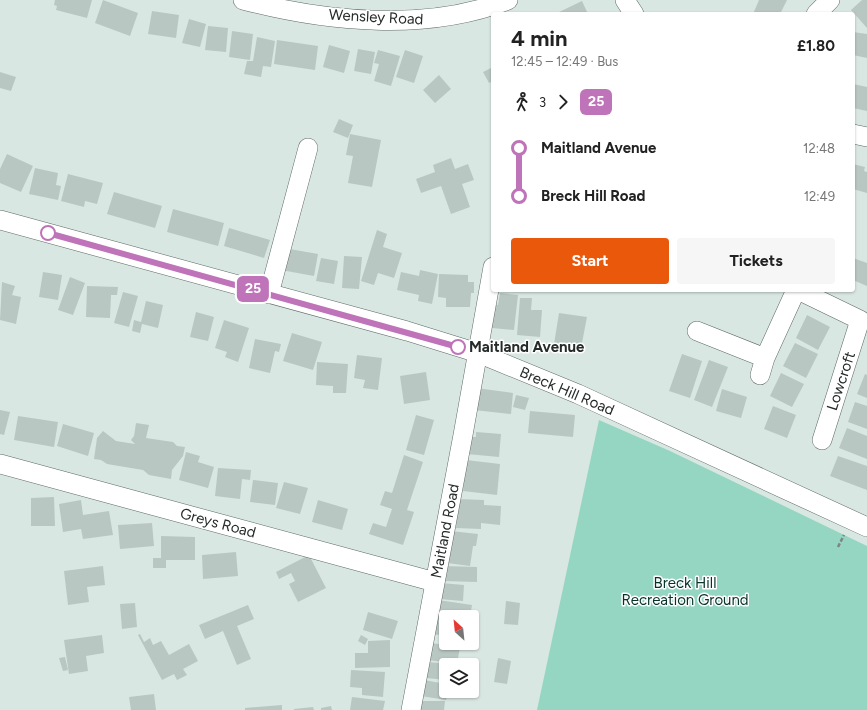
<!DOCTYPE html>
<html lang="en">
<head>
<meta charset="utf-8">
<style>
  :root { --surface:#fff; --page:#f6f6f6; --text:#222; --muted:#767676; --accent:#ea580c }
  body { margin:0; font-family:Figtree,sans-serif; background:var(--page); color:var(--text); height:100vh; display:flex; flex-direction:column; font-size:15px; white-space:nowrap }
  * { box-sizing:border-box; margin:0 }
  p { font-size:13px; color:var(--muted) }
  .icon { flex:none; width:22px; height:22px; fill:none; stroke:currentColor; stroke-width:2; stroke-linecap:round; stroke-linejoin:round }
  .map { position:relative; flex:1; overflow:hidden }
  .sheet { position:absolute; left:491px; top:12px; width:364px; height:280px; display:flex; flex-direction:column; background:var(--surface); border-radius:4px; box-shadow:0 1px 3px #0004 }
  .sheet>* { flex:none }
  .badge { padding:0 8px; border-radius:6px; font-size:14px; line-height:26px }
  .needle { width:26px; rotate:333deg }
  .fabs { position:absolute; left:439px; top:610px; display:grid; gap:8px }
  .fabs a { display:grid; place-items:center; width:40px; height:40px; border-radius:4px; background:var(--surface); box-shadow:0 1px 3px #0004; font-size:20px }
  .map>.badge { position:absolute; translate:-50% -50%; box-shadow:0 0 0 2px #fff }
  .legs { display:flex; align-items:center; gap:6px; height:44px; padding:0 20px; font-size:13px }
  .legs p { margin-inline-start:auto }
  .head { display:flex; align-items:center; justify-content:space-between; height:68px; padding:0 20px }
  h1 { font-size:22px; font-weight:700; line-height:30px }
  .action { display:flex; gap:8px; margin-top:auto; padding:8px 20px }
  .action a { flex:1; height:46px; border-radius:4px; background:var(--accent); color:#fff; font-size:16px; font-weight:700; line-height:46px; text-align:center }
  .action a+a { background:var(--page); color:var(--text) }
  ul { padding:0 20px; list-style:none }
  li { display:flex; align-items:center; gap:14px; height:48px; font-size:15px }
  li i { display:grid; place-items:center; width:6px; height:100%; margin:0 5px; background:currentColor }
  li i::after { content:''; width:10px; height:10px; margin:-5px; border:3px solid; border-radius:50%; background:var(--surface) }
  li p { margin-inline-start:auto }
  li:first-child i { background:linear-gradient(#0000 50%,currentColor 0) }
  li:last-child i { background:linear-gradient(currentColor 50%,#0000 0) }
  .map>svg:first-child { display:block }
  .green { fill:#95d6c2 }
  .building { fill:#b9c7c2 }
  .lines { fill:none; stroke-linecap:round; stroke-linejoin:round }
  .minor-casing { stroke:#5d6965; stroke-width:20 }
  .path { stroke:#7c8682; stroke-width:2.5; stroke-dasharray:4 2; stroke-linecap:butt }
  .minor { stroke:#fff; stroke-width:19 }
  .line-1-casing { stroke:#fff; stroke-width:9 }
  .line-1 { stroke:#bf73b8; stroke-width:6 }
  .stop-1-dot { fill:#fff; stroke:#bf73b8; stroke-width:2 }
  .labels { text-anchor:middle; stroke-width:3; stroke-linejoin:round; paint-order:stroke }
  .street-label { font-size:15px; fill:#252b29; stroke:#fff }
  .stop-label { font-size:15px; font-weight:bold; fill:#252b29; stroke:#fff; text-anchor:start }
  .park-label { font-size:15px; fill:#073228; stroke:#fff }
</style>
</head>
<body>
<div class="map">
<svg width="867" height="710" viewBox="0 0 867 710">
  <rect width="100%" height="100%" fill="#d9e7e2"/>
  <!-- green -->
  <path class="green" d="M 599,420 L 670,451 L 867,546 L 867,710 L 537,710 Z"/>
  <!-- building -->
  <path class="building" d="M 55,0 L 92,0 L 87,18 L 56,10 L 57,6 L 54,5 Z
    M 103,0 L 138,13 L 130,36 L 95,23 Z
    M 759,0 L 787,0 L 780,14 L 753,14 Z
    M 862,0 L 867,0 L 867,28 L 851,10 Z
    M 582,1 L 588,14 L 555,14 Z
    M 152,11 L 179,15 L 176,38 L 148,34 Z
    M 189,19 L 206,24 L 200,47 L 182,43 Z
    M 208,26 L 228,28 L 226,52 L 205,50 Z
    M 232,31 L 253,34 L 250,60 L 229,57 Z
    M 853,32 L 867,34 L 867,58 L 853,55 Z
    M 257,37 L 275,41 L 271,67 L 263,66 L 261,77 L 244,74 L 247,61 L 253,61 Z
    M 277,40 L 318,46 L 315,70 L 274,64 Z
    M 329,45 L 350,51 L 344,73 L 323,67 Z
    M 358,49 L 375,52 L 371,74 L 354,71 Z
    M 378,50 L 400,56 L 391,86 L 374,81 L 379,64 L 374,63 Z
    M 405,50 L 423,56 L 414,83 L 396,77 Z
    M 493,67 L 493,81 L 489,83 L 483,72 Z
    M 0,72 L 16,77 L 11,91 L 0,88 Z
    M 439,75 L 451,89 L 435,103 L 423,90 Z
    M 853,84 L 867,87 L 867,111 L 853,108 Z
    M 339,119 L 353,125 L 348,138 L 333,132 Z
    M 350,134 L 381,140 L 372,187 L 348,183 L 353,156 L 346,155 Z
    M 7,154 L 33,166 L 21,192 L 0,183 L 0,169 Z
    M 451,158 L 455,169 L 468,164 L 474,180 L 462,184 L 470,207 L 451,214 L 441,186 L 421,193 L 416,179 L 435,172 L 433,165 Z
    M 853,164 L 865,167 L 864,171 L 867,172 L 867,193 L 853,189 Z
    M 35,168 L 58,173 L 56,185 L 61,186 L 58,200 L 29,194 Z
    M 68,174 L 103,183 L 97,204 L 85,201 L 84,207 L 61,201 Z
    M 114,192 L 162,206 L 155,228 L 107,214 Z
    M 173,209 L 224,223 L 218,246 L 167,232 Z
    M 229,228 L 270,240 L 264,258 L 224,246 Z
    M 377,230 L 387,234 L 383,247 L 402,253 L 394,278 L 378,273 L 374,285 L 361,281 Z
    M 284,248 L 318,254 L 314,276 L 281,270 Z
    M 344,256 L 362,257 L 359,289 L 342,288 Z
    M 321,258 L 338,261 L 334,284 L 316,281 Z
    M 853,258 L 867,263 L 867,286 L 853,280 Z
    M 420,270 L 438,274 L 432,304 L 418,301 L 419,295 L 397,290 L 401,272 L 419,276 Z
    M 43,272 L 62,275 L 58,300 L 39,297 Z
    M 439,274 L 468,275 L 468,282 L 474,282 L 474,293 L 471,293 L 470,307 L 446,307 L 446,298 L 438,297 Z
    M 70,277 L 85,283 L 73,315 L 58,310 Z
    M 2,282 L 15,286 L 12,295 L 21,297 L 16,324 L 0,320 Z
    M 87,286 L 118,287 L 117,295 L 111,295 L 110,318 L 86,317 Z
    M 123,292 L 138,296 L 129,327 L 114,323 Z
    M 500,293 L 518,295 L 514,330 L 482,327 L 485,304 L 498,305 Z
    M 520,298 L 532,298 L 531,310 L 542,310 L 540,337 L 517,335 Z
    M 146,301 L 163,305 L 158,328 L 142,324 L 140,333 L 132,331 L 134,320 L 141,322 Z
    M 196,312 L 214,317 L 208,341 L 190,337 Z
    M 559,313 L 587,317 L 581,348 L 554,344 Z
    M 807,315 L 830,327 L 818,350 L 796,338 Z
    M 224,320 L 249,328 L 238,362 L 225,357 L 227,352 L 215,348 Z
    M 292,333 L 322,342 L 313,370 L 283,361 Z
    M 255,339 L 281,344 L 279,352 L 275,351 L 270,373 L 249,368 Z
    M 795,343 L 818,354 L 806,378 L 783,366 Z
    M 682,354 L 702,361 L 690,398 L 669,391 Z
    M 357,355 L 382,358 L 378,390 L 363,388 L 365,380 L 354,378 Z
    M 709,360 L 728,367 L 712,407 L 694,400 Z
    M 317,362 L 348,364 L 346,393 L 333,393 L 333,386 L 316,385 Z
    M 426,372 L 430,400 L 404,404 L 400,376 Z
    M 781,373 L 804,384 L 792,407 L 770,396 Z
    M 865,374 L 867,375 L 867,398 L 857,394 Z
    M 476,388 L 513,393 L 511,414 L 474,410 Z
    M 722,389 L 747,397 L 741,418 L 716,411 Z
    M 516,395 L 529,398 L 525,410 L 513,407 Z
    M 855,402 L 867,406 L 867,429 L 848,422 Z
    M 773,406 L 796,415 L 787,438 L 764,429 Z
    M 0,410 L 10,412 L 4,435 L 0,434 Z
    M 530,411 L 575,415 L 573,437 L 528,433 Z
    M 416,415 L 434,420 L 424,455 L 406,450 Z
    M 18,416 L 58,422 L 54,447 L 14,440 Z
    M 136,423 L 149,425 L 146,438 L 173,442 L 177,446 L 185,447 L 183,456 L 172,470 L 171,479 L 149,475 L 143,470 L 107,464 L 101,460 L 94,459 L 97,438 L 103,431 L 116,441 L 135,444 L 131,440 L 134,436 Z
    M 63,424 L 94,433 L 88,456 L 57,446 Z
    M 847,428 L 867,436 L 867,459 L 839,448 Z
    M 476,432 L 501,434 L 499,457 L 467,454 L 469,437 L 476,437 Z
    M 186,452 L 200,456 L 198,462 L 214,467 L 208,488 L 179,480 Z
    M 404,455 L 423,462 L 407,510 L 414,512 L 403,545 L 369,534 L 373,523 L 386,527 L 392,509 L 380,505 L 385,491 L 392,493 Z
    M 838,456 L 867,466 L 867,490 L 830,476 Z
    M 466,460 L 500,464 L 497,495 L 463,491 Z
    M 218,468 L 251,470 L 250,480 L 242,479 L 240,499 L 215,496 Z
    M 253,480 L 278,483 L 275,505 L 250,502 Z
    M 284,482 L 308,488 L 300,514 L 276,508 Z
    M 54,497 L 55,526 L 31,526 L 31,498 Z
    M 458,499 L 484,500 L 484,505 L 501,506 L 500,525 L 481,523 L 481,529 L 456,528 Z
    M 81,500 L 83,515 L 109,511 L 113,535 L 83,539 L 81,529 L 63,532 L 59,504 Z
    M 318,500 L 348,509 L 342,530 L 312,522 Z
    M 152,523 L 154,546 L 120,549 L 118,525 Z
    M 451,531 L 478,534 L 476,546 L 473,546 L 470,566 L 447,563 Z
    M 161,536 L 195,537 L 195,560 L 166,560 L 166,568 L 153,568 L 153,558 L 161,558 Z
    M 236,552 L 238,576 L 203,579 L 202,555 Z
    M 309,555 L 326,588 L 298,602 L 289,584 L 295,581 L 291,573 L 279,579 L 276,572 Z
    M 103,566 L 105,585 L 87,587 L 89,602 L 68,605 L 64,571 Z
    M 443,566 L 477,567 L 477,582 L 443,581 Z
    M 441,583 L 464,585 L 463,601 L 439,599 Z
    M 438,600 L 472,605 L 470,617 L 446,617 L 446,636 L 433,634 Z
    M 506,601 L 520,603 L 518,625 L 504,624 Z
    M 135,603 L 137,627 L 122,629 L 120,604 Z
    M 248,605 L 254,619 L 237,626 L 251,659 L 237,665 L 223,631 L 205,639 L 199,625 Z
    M 368,612 L 398,621 L 392,639 L 363,630 Z
    M 140,634 L 144,642 L 150,638 L 153,645 L 161,641 L 169,655 L 189,644 L 198,661 L 183,669 L 187,675 L 177,680 L 174,674 L 162,680 L 138,635 Z
    M 102,635 L 104,653 L 86,656 L 88,671 L 69,674 L 64,640 Z
    M 361,635 L 368,639 L 365,645 L 358,641 Z
    M 390,640 L 390,667 L 355,668 L 355,653 L 368,653 L 368,641 Z
    M 431,643 L 460,647 L 457,664 L 428,660 Z
    M 65,657 L 68,670 L 63,671 L 59,658 Z
    M 498,658 L 511,661 L 507,684 L 494,682 Z
    M 427,662 L 451,664 L 446,665 L 446,680 L 426,678 Z
    M 351,670 L 385,672 L 383,697 L 362,695 L 362,688 L 350,687 Z
    M 424,680 L 446,684 L 446,691 L 448,691 L 446,700 L 421,696 Z
    M 154,694 L 156,710 L 131,710 L 129,697 Z
    M 352,697 L 385,701 L 383,710 L 350,710 Z
    M 419,701 L 445,701 L 444,710 L 419,710 Z
    M 282,705 L 282,710 L 245,710 L 245,708 Z
    M 331,706 L 332,710 L 321,710 L 321,708 Z
    M 313,707 L 314,710 L 294,710 L 294,709 Z"/>
  <g class="lines">
    <defs>
      <path id="minor" d="M 243,0 C 326,22 427,32 508,0
        M 625,0 L 634,14
        M 816,14 L 830,0
        M 853,134 L 867,137
        M 0,220 L 407,331 L 478,353 L 578,394 L 867,527
        M 798,290 L 860,320 L 822,440
        M 269,294 L 308,148
        M 697,331 L 765,358
        M 760,375 L 765,358 L 796,290
        M 0,464 L 435,582
        M 411,710 L 463,435 L 493,267"/>
    </defs>
    <!-- minor casing -->
    <use href="#minor" class="minor-casing"/>
    <!-- path -->
    <path class="path" d="M 838,547 L 844,535"/>
    <!-- minor -->
    <use href="#minor" class="minor"/>
  </g>
  <g class="lines">
    <defs>
      <path id="line-1" d="M 48,233 L 458,347"/>
    </defs>
    <!-- line-1 casing -->
    <use href="#line-1" class="line-1-casing"/>
    <!-- line-1 -->
    <use href="#line-1" class="line-1"/>
  </g>
  <!-- markers -->
  <g class="stop-1-dot">
    <circle cx="48" cy="233" r="7"/>
    <circle cx="458" cy="347" r="7"/>
  </g>
  <g class="labels">
    <!-- street labels -->
    <g class="street-label">
      <text transform="translate(376 17) rotate(3)" y="5">Wensley Road</text>
      <text transform="translate(841 381) rotate(-72)" y="5">Lowcroft</text>
      <text transform="translate(567 391) rotate(23)" y="5">Breck Hill Road</text>
      <text transform="translate(218 523) rotate(15)" y="5">Greys Road</text>
      <text transform="translate(445 531) rotate(-79)" y="5">Maitland Road</text>
    </g>
    <!-- stop labels -->
    <g class="stop-label">
      <text x="469" y="352">Maitland Avenue</text>
    </g>
    <!-- park labels -->
    <g class="park-label">
      <text x="685" y="588">Breck Hill<tspan x="685" dy="17">Recreation Ground</tspan></text>
    </g>
  </g>
</svg>
<div class="fabs">
<a><svg class="needle" viewBox="-14 -14 28 28"><path d="M0-13l5 13h-10z" fill="#e53935"/><path d="M0 13l5-13h-10z" fill="#767676"/></svg></a>
<a><svg class="icon" aria-label="layers" viewBox="0 0 24 24"><path d="M12 4l9 5-9 5-9-5zM3 14l9 5 9-5"/></svg></a>
</div>
<b class="badge" style="left:253px;top:289px;background:#bf73b8;color:#fff">25</b>
<section class="sheet">
<div class="head"><div><h1>4 min</h1><p>12:45 – 12:49 · Bus</p></div><b>£1.80</b></div>
<div class="legs"><svg class="icon" aria-label="walk" viewBox="0 0 24 24"><circle cx="13" cy="4" r="2"/><path d="M13 8l-2 6 4 7M11 14l-3 7M7 12l3-4h3l4 4"/></svg>3<svg class="icon" aria-label="forward" viewBox="0 0 24 24"><path d="M9 5l7 7-7 7"/></svg><b class="badge" style="background:#bf73b8;color:#fff">25</b></div>
<ul>
<li><i style="color:#bf73b8"></i><b>Maitland Avenue</b><p>12:48</p></li>
<li><i style="color:#bf73b8"></i><b>Breck Hill Road</b><p>12:49</p></li>
</ul>
<div class="action"><a>Start</a><a>Tickets</a></div>
</section>
</div>
</body>
</html>
